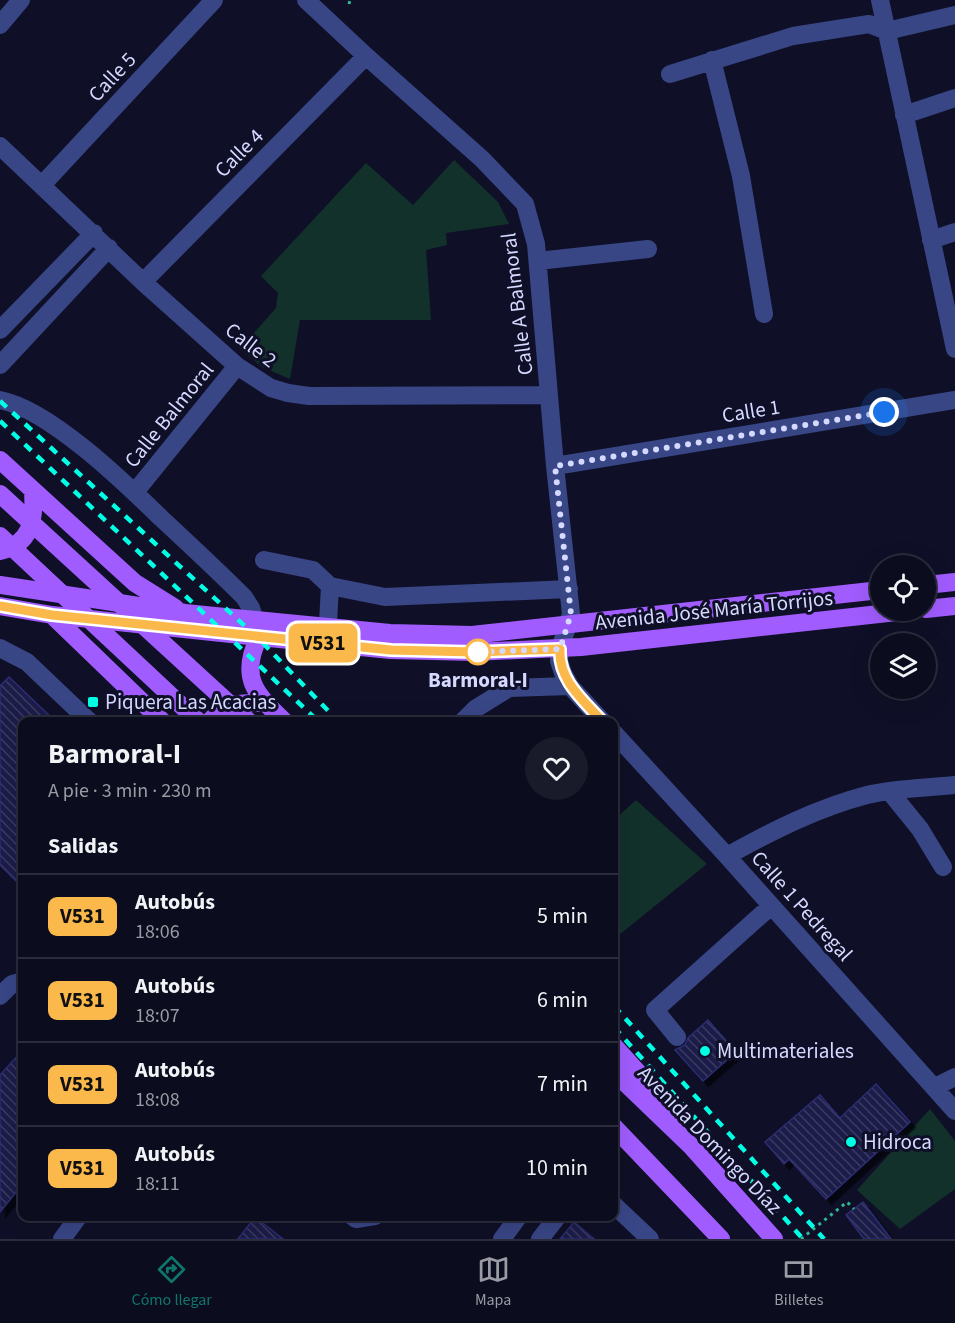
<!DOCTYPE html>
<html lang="es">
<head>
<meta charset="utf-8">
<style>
  :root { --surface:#0b0c1d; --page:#191a2a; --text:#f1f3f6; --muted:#9a9ba4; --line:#2b2c3b; --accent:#0f766e }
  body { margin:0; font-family:"Source Sans 3",sans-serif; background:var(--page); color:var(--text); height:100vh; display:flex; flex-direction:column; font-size:22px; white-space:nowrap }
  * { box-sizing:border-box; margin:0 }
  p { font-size:20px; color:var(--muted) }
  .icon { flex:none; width:33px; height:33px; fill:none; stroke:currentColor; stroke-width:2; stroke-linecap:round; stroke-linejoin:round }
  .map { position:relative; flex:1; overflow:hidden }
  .drawer { position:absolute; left:18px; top:717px; width:600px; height:504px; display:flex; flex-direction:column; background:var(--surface); border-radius:12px; box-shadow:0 6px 24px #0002,0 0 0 2px var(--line) }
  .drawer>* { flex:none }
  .badge { padding:0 12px; border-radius:9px; font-size:21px; line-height:39px }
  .buttons { position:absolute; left:870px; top:555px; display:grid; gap:12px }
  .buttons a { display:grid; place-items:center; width:66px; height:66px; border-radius:50%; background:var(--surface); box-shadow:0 6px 24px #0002,0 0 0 2px var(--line); font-size:30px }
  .you { position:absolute; width:30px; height:30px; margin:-15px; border:4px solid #fff; border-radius:50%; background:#1a73e8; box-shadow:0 0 0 9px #1a73e833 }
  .map>.badge { position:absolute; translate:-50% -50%; box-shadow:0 0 0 3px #fff }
  h2 { padding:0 30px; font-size:22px; line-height:54px }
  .round { display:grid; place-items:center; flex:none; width:63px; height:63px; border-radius:32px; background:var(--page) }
  .head { display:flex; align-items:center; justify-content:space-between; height:102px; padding:0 30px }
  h1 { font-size:28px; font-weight:700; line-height:45px }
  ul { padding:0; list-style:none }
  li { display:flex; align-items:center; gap:18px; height:84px; padding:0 30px; border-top:2px solid var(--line) }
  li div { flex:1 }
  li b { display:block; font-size:22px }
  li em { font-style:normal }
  li .badge { min-width:66px; font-weight:700; text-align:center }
  .dock { display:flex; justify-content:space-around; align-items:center; height:84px; border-top:2px solid var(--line); background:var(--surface); font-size:16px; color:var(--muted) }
  .dock a { display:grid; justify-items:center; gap:3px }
  .dock .on { color:var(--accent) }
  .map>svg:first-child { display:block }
  .green { fill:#12312a }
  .building { fill:url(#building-back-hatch); stroke:#2d2d74; stroke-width:1.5; filter:url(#shadow) }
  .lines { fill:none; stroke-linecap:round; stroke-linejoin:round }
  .path { stroke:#2eba96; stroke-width:3; stroke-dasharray:3 4.5; stroke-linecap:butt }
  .minor { stroke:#394686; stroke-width:18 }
  .major { stroke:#a15cff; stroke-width:18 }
  .rail { stroke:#01ffe6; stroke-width:4.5; stroke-dasharray:9 8; stroke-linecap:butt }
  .major-bridge { stroke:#a15cff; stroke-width:18 }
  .line-casing { stroke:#fff; stroke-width:14 }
  .line { stroke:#fcb94b; stroke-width:9 }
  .walk { stroke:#d5d8ff; stroke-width:6; stroke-dasharray:0 10.8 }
  .stop-dot { fill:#fff; stroke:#fcb94b; stroke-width:3 }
  .poi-dot { fill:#01ffe6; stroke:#0f1027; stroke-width:2 }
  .labels { text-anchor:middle; stroke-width:6; stroke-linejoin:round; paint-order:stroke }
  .street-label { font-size:21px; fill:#d5d8ff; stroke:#0f1027 }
  .stop-label { font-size:21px; font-weight:bold; fill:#d5d8ff; stroke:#0f1027 }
  .poi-label { font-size:21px; fill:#d5d8ff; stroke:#0f1027; text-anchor:start }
</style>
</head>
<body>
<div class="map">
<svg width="955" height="1239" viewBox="0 0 955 1239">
  <defs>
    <pattern id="building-back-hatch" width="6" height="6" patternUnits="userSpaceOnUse" patternTransform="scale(1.5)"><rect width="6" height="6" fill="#1b1b48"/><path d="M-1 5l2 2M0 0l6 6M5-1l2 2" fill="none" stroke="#3b3b63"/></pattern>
    <filter id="shadow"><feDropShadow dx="5.5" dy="5.5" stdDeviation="0" flood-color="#0009"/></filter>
  </defs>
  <rect width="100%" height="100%" fill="#0f1027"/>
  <!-- green -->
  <path class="green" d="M 454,160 L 498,202 L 509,224 L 446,233 L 447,245 L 426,250 L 431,320 L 300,320 L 290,379 L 262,367 L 240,349 L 276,308 L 278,293 L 261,276 L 366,163 L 413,205 Z
    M 636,800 L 707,864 L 614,939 L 614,820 Z
    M 930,1109 L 955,1141 L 955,1189 L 900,1229 L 857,1190 Z"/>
  <!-- building -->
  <path class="building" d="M 9,677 L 56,722 L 22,722 L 22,887 L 0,865 L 0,686 Z
    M 708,1020 L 736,1052 L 703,1081 L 675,1050 L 685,1045 L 688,1038 Z
    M 22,1051 L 22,1185 L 0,1212 L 0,1075 Z
    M 876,1084 L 910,1122 L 826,1199 L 789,1159 L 784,1164 L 765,1142 L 820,1095 L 840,1118 Z
    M 863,1202 L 891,1239 L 864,1239 L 846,1215 Z
    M 255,1217 L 283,1239 L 238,1239 Z
    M 574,1222 L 594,1239 L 560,1239 Z"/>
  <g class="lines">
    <!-- path -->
    <path class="path" d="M 349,4 L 350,0
      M 801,1239 L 847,1202 L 854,1209"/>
    <!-- minor -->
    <path class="minor" d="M 306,0 L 366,56 L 482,159 L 525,204 L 536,244 L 555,466 L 571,614 L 560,649 L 559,661 L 563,673 L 570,686 L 603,722
      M 880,0 L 955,349
      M 0,25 L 21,0
      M 712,60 L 741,176 L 764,314
      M 670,74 L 793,36 L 869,24 L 887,31 L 955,15
      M 904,115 L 955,98
      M 0,146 L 143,282 L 237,366 L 271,388 L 288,393 L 309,396 L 549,395
      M 42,185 L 214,0
      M 931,240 L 955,232
      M 538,261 L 648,249
      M 143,282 L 366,56
      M 0,330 L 94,233
      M 0,365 L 109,248
      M 0,400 C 49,409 125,483 161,518 C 189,544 217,570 244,597 L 251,608 L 255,621
      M 555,466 L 955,400
      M 135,492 L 237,366
      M 264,560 L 313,570 L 330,586 L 385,597 L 569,589
      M 327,641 L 330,586
      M 0,648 L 27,662 L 90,722
      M 462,722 L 475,709 L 509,688 L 570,686
      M 614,733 L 727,856 L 955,1111
      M 890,792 L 920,829 L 943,867
      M 727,856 C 772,831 817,808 867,795 C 895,788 926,788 955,785
      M 0,996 L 12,984 L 22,981
      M 677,1037 L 655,1010 L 771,906
      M 935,1087 L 955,1077
      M 614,1205 L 650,1239
      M 352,1216 L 356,1219 L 375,1216
      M 62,1239 L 79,1216
      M 502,1239 L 519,1216
      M 540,1239 L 558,1216"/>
    <!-- major -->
    <path class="major" d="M 0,460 L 135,583 L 175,608
      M 0,551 C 31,544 35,520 33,492
      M 0,585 L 185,613 L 390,633 L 472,635 L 880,590
      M 926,585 L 955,582
      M 0,606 L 52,615 L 259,637 L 391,650 L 474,652 L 581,647 L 915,610
      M 926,609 L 955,606
      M 52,615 L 163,722
      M 259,637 C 239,677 255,694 285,722
      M 209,722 C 228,701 238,703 265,703
      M 614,1046 L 660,1097 L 675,1122
      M 614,1072 L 691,1146 L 774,1239
      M 614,1127 L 721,1239"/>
    <!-- rail -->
    <path class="rail" d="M 0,401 L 259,639 L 339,722
      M 0,421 L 319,722
      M 614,1006 L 824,1239
      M 614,1027 L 803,1239"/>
    <!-- major-bridge -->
    <path class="major-bridge" d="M 0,494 L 249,722
      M 0,536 L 199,722"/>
  </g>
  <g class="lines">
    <defs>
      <path id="line" d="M 0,606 L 52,615 L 391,650 L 474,652 L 560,649 C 558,680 583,700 603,722"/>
    </defs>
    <!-- line casing -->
    <use href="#line" class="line-casing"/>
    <!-- line -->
    <use href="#line" class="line"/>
    <!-- walk -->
    <path class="walk" d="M 478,652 L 474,652 L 560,649 L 571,614 L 555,466 L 884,412"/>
  </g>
  <!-- markers -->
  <circle class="stop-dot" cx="478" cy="652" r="12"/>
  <g class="poi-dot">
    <rect x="87" y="696" width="12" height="12" rx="3"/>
    <circle cx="705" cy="1051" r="6"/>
    <circle cx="851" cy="1142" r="6"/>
  </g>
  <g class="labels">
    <!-- street labels -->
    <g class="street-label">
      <text transform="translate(112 77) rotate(-47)" y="7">Calle 5</text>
      <text transform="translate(239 153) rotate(-45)" y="7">Calle 4</text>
      <text transform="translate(517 304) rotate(-97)" y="7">Calle A Balmoral</text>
      <text transform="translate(251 345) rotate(38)" y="7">Calle 2</text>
      <text transform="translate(751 411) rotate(-9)" y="7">Calle 1</text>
      <text transform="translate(169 415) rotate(-51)" y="7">Calle Balmoral</text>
      <text transform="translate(714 610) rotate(-6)" y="7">Avenida José María Torrijos</text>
      <text transform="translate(802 906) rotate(48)" y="7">Calle 1 Pedregal</text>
      <text transform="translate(710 1140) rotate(46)" y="7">Avenida Domingo Díaz</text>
    </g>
    <!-- stop labels -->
    <g class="stop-label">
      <text x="478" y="687">Barmoral-I</text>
    </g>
    <!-- poi labels -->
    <g class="poi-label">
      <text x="105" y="709">Piquera Las Acacias</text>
      <text x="717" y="1058">Multimateriales</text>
      <text x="863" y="1149">Hidroca</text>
    </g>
  </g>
</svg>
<div class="buttons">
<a><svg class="icon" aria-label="locate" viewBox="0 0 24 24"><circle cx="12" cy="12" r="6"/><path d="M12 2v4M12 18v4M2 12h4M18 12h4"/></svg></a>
<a><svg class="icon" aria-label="layers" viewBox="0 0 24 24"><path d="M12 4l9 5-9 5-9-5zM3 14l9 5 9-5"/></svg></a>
</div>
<div class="you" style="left:884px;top:412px"></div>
<b class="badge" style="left:323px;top:643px;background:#fcb94b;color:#111">V531</b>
<section class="drawer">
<div class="head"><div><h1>Barmoral-I</h1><p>A pie · 3 min · 230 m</p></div><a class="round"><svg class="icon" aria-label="heart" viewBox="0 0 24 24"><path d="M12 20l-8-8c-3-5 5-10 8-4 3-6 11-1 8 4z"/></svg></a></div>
<h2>Salidas</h2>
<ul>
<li><span class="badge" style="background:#fcb94b;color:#111">V531</span><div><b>Autobús</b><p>18:06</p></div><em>5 min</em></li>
<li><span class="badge" style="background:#fcb94b;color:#111">V531</span><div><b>Autobús</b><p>18:07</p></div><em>6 min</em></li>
<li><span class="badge" style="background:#fcb94b;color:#111">V531</span><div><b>Autobús</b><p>18:08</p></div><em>7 min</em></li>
<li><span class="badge" style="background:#fcb94b;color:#111">V531</span><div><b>Autobús</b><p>18:11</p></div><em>10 min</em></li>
</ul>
</section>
</div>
<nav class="dock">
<a class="on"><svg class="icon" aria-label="directions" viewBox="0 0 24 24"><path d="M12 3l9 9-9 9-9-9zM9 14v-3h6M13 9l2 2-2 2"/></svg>Cómo llegar</a>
<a><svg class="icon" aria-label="map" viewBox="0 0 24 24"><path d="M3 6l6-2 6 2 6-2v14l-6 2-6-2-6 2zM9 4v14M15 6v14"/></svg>Mapa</a>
<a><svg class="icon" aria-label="tickets" viewBox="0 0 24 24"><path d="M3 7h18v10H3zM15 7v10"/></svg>Billetes</a>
</nav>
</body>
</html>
